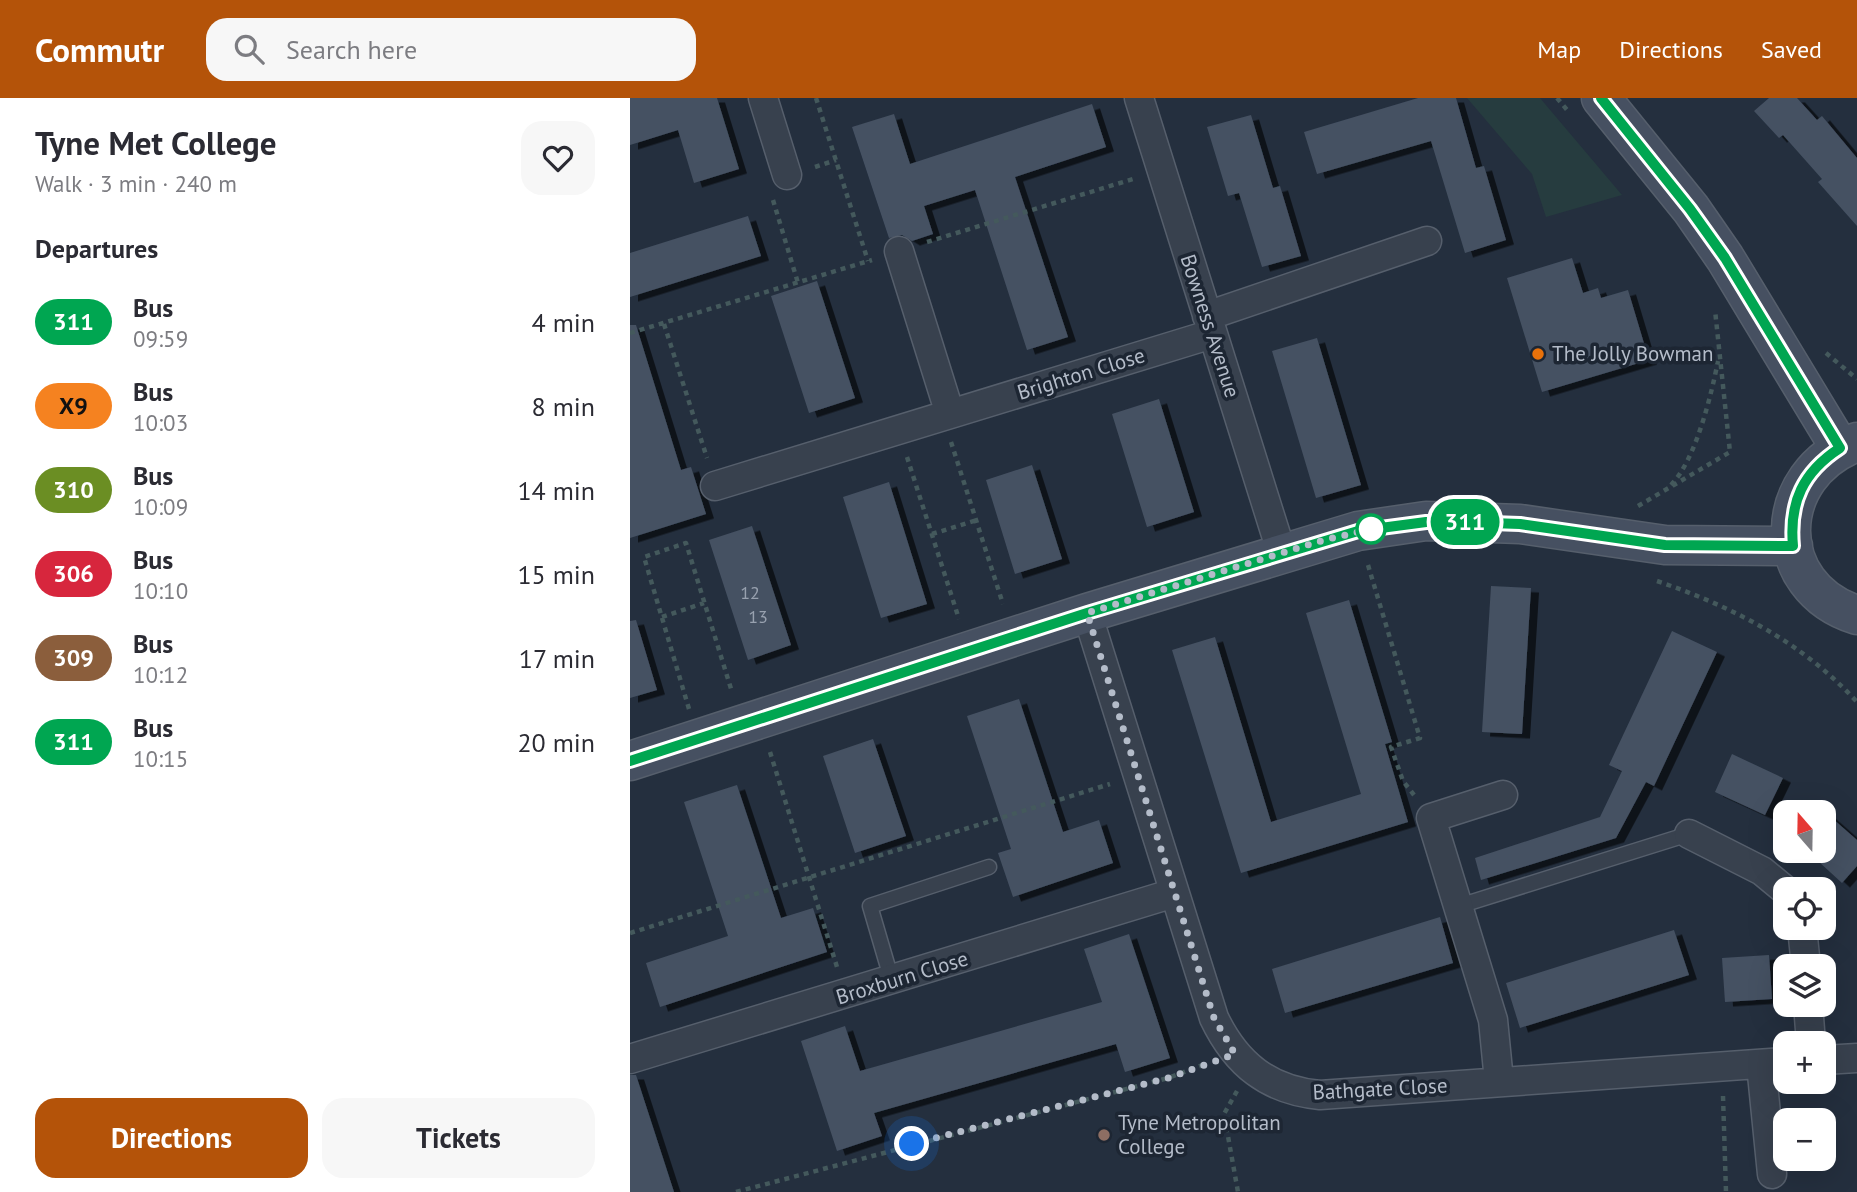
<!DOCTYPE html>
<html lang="en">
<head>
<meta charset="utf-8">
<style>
  :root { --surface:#fff; --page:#f7f7f7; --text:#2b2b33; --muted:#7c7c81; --accent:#b45309 }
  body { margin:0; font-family:"PT Sans",sans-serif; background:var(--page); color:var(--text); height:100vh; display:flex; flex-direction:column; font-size:26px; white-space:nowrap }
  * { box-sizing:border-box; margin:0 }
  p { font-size:23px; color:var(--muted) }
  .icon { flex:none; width:38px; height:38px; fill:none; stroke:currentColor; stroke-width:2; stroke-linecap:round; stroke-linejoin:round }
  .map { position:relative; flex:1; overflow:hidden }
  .details { display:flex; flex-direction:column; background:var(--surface); width:630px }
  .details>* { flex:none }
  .badge { padding:0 14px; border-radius:23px; font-size:24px; line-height:46px }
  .needle { width:46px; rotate:340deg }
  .buttons { position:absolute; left:1143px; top:702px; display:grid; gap:14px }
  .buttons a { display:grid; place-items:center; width:63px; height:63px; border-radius:14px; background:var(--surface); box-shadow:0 7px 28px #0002; font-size:35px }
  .you { position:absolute; width:35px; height:35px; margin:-18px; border:5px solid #fff; border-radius:50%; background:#1a73e8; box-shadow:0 0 0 10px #1a73e833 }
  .map>.badge { position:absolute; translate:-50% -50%; box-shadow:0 0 0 4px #fff }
  h2 { padding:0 35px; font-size:26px; line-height:63px }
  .round { display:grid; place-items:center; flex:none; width:74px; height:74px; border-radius:21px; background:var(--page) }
  .head { display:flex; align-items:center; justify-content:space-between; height:119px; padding:0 35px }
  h1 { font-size:33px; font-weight:700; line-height:52px }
  .cta { display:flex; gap:14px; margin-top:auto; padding:14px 35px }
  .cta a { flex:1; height:80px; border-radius:21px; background:var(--accent); color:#fff; font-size:28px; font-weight:700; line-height:80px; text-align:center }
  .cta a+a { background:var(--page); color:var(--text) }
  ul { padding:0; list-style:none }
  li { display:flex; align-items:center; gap:21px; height:84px; padding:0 35px }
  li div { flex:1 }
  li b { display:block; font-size:26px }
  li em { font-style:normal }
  li .badge { min-width:77px; font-weight:700; text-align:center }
  header { display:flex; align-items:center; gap:42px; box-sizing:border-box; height:98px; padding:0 35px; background:var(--accent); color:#fff }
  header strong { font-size:33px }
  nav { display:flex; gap:38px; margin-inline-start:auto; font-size:24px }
  .search { width:490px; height:63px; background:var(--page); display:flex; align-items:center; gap:18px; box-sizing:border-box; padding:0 24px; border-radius:21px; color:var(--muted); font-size:26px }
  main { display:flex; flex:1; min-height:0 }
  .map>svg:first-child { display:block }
  .green { fill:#263c3f }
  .building { fill:#455162; filter:url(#shadow) }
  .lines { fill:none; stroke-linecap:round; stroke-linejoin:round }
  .lane-casing { stroke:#565f6c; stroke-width:17 }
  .street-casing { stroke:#565f6c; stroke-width:31 }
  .secondary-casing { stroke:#565f6c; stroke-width:41 }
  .path { stroke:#44595c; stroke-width:4.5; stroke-dasharray:5 5; stroke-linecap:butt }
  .lane { stroke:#38414e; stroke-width:14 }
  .street { stroke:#38414e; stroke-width:28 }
  .secondary { stroke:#465061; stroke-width:38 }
  .line-casing { stroke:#fff; stroke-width:16 }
  .line { stroke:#00a651; stroke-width:10 }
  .walk { stroke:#b4bcc9; stroke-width:7; stroke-dasharray:0 12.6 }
  .food-dot { fill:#e8710a; stroke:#1d2633; stroke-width:2.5 }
  .stop-dot { fill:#fff; stroke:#00a651; stroke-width:3.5 }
  .education-dot { fill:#8d6e63; stroke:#1d2633; stroke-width:2.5 }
  .labels { text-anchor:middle; stroke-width:7; stroke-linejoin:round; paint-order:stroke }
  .number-label { font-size:18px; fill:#98a1af }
  .street-label { font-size:21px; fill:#b4bcc9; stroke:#1d2633 }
  .poi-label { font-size:21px; fill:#b4bcc9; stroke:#1d2633; text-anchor:start }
</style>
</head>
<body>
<header>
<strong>Commutr</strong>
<div class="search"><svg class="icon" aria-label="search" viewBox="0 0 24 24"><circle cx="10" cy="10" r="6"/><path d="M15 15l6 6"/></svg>Search here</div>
<nav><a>Map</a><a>Directions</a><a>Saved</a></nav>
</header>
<main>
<section class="details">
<div class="head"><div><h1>Tyne Met College</h1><p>Walk · 3 min · 240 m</p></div><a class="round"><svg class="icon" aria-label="heart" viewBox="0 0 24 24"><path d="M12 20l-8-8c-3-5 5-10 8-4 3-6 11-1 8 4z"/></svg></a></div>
<h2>Departures</h2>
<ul>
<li><span class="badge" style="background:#00a651;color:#fff">311</span><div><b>Bus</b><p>09:59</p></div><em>4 min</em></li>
<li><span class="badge" style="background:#f58220;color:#111">X9</span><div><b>Bus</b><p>10:03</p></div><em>8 min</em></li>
<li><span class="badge" style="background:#6b8e23;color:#fff">310</span><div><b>Bus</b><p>10:09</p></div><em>14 min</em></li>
<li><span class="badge" style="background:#d7263d;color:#fff">306</span><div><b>Bus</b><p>10:10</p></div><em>15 min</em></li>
<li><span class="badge" style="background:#8b5e3c;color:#fff">309</span><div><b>Bus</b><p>10:12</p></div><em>17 min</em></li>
<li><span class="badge" style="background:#00a651;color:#fff">311</span><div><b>Bus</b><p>10:15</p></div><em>20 min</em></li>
</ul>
<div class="cta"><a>Directions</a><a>Tickets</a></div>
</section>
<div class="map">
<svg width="1227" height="1094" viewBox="0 0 1227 1094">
  <defs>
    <filter id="shadow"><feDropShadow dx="8" dy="4.5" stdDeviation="0" flood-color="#0009"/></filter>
  </defs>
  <rect width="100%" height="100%" fill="#242f3e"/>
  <!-- green -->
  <path class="green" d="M 837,0 L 910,0 L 992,97 L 916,119 L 902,76 Z"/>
  <!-- building -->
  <path class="building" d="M 0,0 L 87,0 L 109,71 L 64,85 L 48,32 L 0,47 Z
    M 788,0 L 826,0 L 846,70 L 854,68 L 876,142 L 835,155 L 801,43 L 687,76 L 674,34 Z
    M 1139,0 L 1167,0 L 1187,22 L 1192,18 L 1227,60 L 1227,128 L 1188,84 L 1192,81 L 1153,37 L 1149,40 L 1124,13 Z
    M 462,6 L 476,49 L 385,79 L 438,239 L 397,252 L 345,92 L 294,108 L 303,136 L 282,143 L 272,137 L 259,140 L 222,29 L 264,16 L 280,66 Z
    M 621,17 L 643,90 L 650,88 L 671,158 L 632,169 L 609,95 L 598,98 L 577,29 Z
    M 118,118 L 131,158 L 0,199 L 0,155 Z
    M 942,160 L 953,195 L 968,190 L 971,200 L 998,192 L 1019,262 L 912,294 L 877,180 Z
    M 187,183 L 225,300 L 179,315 L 141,198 Z
    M 0,227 L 6,227 L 51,372 L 61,369 L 76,416 L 0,440 Z
    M 687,240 L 731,387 L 686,400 L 642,253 Z
    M 529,301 L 564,414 L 517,429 L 482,316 Z
    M 402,367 L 432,461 L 385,476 L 356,382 Z
    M 259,384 L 297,506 L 251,520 L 213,399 Z
    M 122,428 L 161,547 L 118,562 L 79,442 Z
    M 861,488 L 901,490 L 892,636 L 852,634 Z
    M 719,502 L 762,644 L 755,646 L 778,724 L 611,775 L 542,552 L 585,539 L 641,724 L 731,696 L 676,515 Z
    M 6,522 L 27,592 L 0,600 L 0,523 Z
    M 1042,533 L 1087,554 L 1024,688 L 1016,684 L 986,740 L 851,782 L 845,760 L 970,719 L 992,673 L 979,667 Z
    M 389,601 L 433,734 L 469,722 L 483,765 L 383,799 L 368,755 L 381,751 L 337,618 Z
    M 243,641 L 276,738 L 225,755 L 193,658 Z
    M 1102,656 L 1153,680 L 1135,717 L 1085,694 Z
    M 107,687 L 151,820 L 183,810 L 197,854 L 30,909 L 16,865 L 98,838 L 54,704 Z
    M 1186,706 L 1227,742 L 1227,768 L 1212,785 L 1176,752 L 1194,752 L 1194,714 L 1179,714 Z
    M 810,819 L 823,865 L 655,915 L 642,871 Z
    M 1044,832 L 1059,877 L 890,930 L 876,885 Z
    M 499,836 L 540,960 L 495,974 L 486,946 L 244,1015 L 252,1038 L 207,1053 L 171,943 L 215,928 L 230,973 L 472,904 L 454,851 Z
    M 1139,857 L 1142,901 L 1095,904 L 1092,860 Z
    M 0,977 L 6,977 L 44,1094 L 0,1094 Z"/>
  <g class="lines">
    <defs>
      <path id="lane" d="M 829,808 L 1059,736
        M 262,883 L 240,808 L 359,769"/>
      <path id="street" d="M 133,0 L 157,77
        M 509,0 L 652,456
        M 269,153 L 320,316
        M 577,218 L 797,143
        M 85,388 L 582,236
        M 457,515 L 584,920 C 606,966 638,992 690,997 L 1155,964
        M 1059,736 L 1132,773 L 1155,792
        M 1172,830 L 1176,868
        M 1178,906 L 1181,945
        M 0,961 L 544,795
        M 1194,962 L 1227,960
        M 1131,966 L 1142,1076
        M 869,983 L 863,922 L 801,720 L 873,697"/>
      <path id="secondary" d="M 971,0 L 1061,111 L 1095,160 L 1210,350
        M 1227,344 C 1140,376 1138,489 1227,517
        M 0,663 L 457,515 L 728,433 L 796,423 L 832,424 L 890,426 L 1035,447 L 1163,448"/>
    </defs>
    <!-- lane casing -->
    <use href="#lane" class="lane-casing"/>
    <!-- street casing -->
    <use href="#street" class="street-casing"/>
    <!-- secondary casing -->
    <use href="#secondary" class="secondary-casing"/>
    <!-- path -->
    <path class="path" d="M 186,0 L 238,163
      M 927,0 L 938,13
      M 185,69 L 206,62
      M 143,102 L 168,185
      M 297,144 L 503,81
      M 34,226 L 77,360
      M 0,235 L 242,162
      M 1196,255 L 1227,281
      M 321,344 L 373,506
      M 277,359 L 329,521
      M 1041,387 C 1066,361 1081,298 1088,263
      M 1008,408 L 1100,354 L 1085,212
      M 302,436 L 347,422
      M 738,467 L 790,640 L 761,649 L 773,683 L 784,697
      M 1027,483 C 1103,509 1172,544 1227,604
      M 32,519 L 74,505
      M 59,611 L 14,459 L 56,445 L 102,594
      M 140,654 L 207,869
      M 0,835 L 480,686
      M 607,993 L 594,1016 L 608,1094
      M 1093,998 L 1096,1094
      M 106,1094 L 538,980 L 578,965"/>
    <!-- lane -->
    <use href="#lane" class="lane"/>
    <!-- street -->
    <use href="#street" class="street"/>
    <!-- secondary -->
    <use href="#secondary" class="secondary"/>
  </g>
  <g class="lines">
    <defs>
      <path id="line" d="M 0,663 L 457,515 L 728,433 L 796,424 L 832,424 L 890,426 L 1035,447 L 1163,448 C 1159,404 1173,374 1210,350 L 1095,160 L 1060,111 L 971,0"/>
    </defs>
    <!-- line casing -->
    <use href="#line" class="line-casing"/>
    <!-- line -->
    <use href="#line" class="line"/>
    <!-- walk -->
    <path class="walk" d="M 282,1046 L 538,980 L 605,956 L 584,920 L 457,515 L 694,442 L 741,431"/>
  </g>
  <!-- markers -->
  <circle class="food-dot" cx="908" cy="256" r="7"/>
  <circle class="stop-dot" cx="741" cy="431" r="14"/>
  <circle class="education-dot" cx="474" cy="1037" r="7"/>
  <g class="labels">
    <!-- number labels -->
    <g class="number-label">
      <text x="120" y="501">12</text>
      <text x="128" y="525">13</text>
    </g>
    <!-- street labels -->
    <g class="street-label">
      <text transform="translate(580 228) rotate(72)" y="7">Bowness Avenue</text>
      <text transform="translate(451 276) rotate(-17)" y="7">Brighton Close</text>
      <text transform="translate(272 880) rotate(-17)" y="7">Broxburn Close</text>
      <text transform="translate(750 991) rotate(-3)" y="7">Bathgate Close</text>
    </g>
    <!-- poi labels -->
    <g class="poi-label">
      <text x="922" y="263">The Jolly Bowman</text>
      <text x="488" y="1032">Tyne Metropolitan<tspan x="488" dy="24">College</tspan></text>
    </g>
  </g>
</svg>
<div class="buttons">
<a><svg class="needle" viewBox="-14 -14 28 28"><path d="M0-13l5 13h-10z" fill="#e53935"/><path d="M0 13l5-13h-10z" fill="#7c7c81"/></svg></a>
<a><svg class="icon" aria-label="locate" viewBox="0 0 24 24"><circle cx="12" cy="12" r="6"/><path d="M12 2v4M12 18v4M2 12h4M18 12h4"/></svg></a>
<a><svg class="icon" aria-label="layers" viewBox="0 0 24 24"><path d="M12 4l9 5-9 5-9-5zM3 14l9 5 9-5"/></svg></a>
<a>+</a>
<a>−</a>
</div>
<div class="you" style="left:282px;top:1046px"></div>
<b class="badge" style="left:835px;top:424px;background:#00a651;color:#fff">311</b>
</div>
</main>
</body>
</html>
